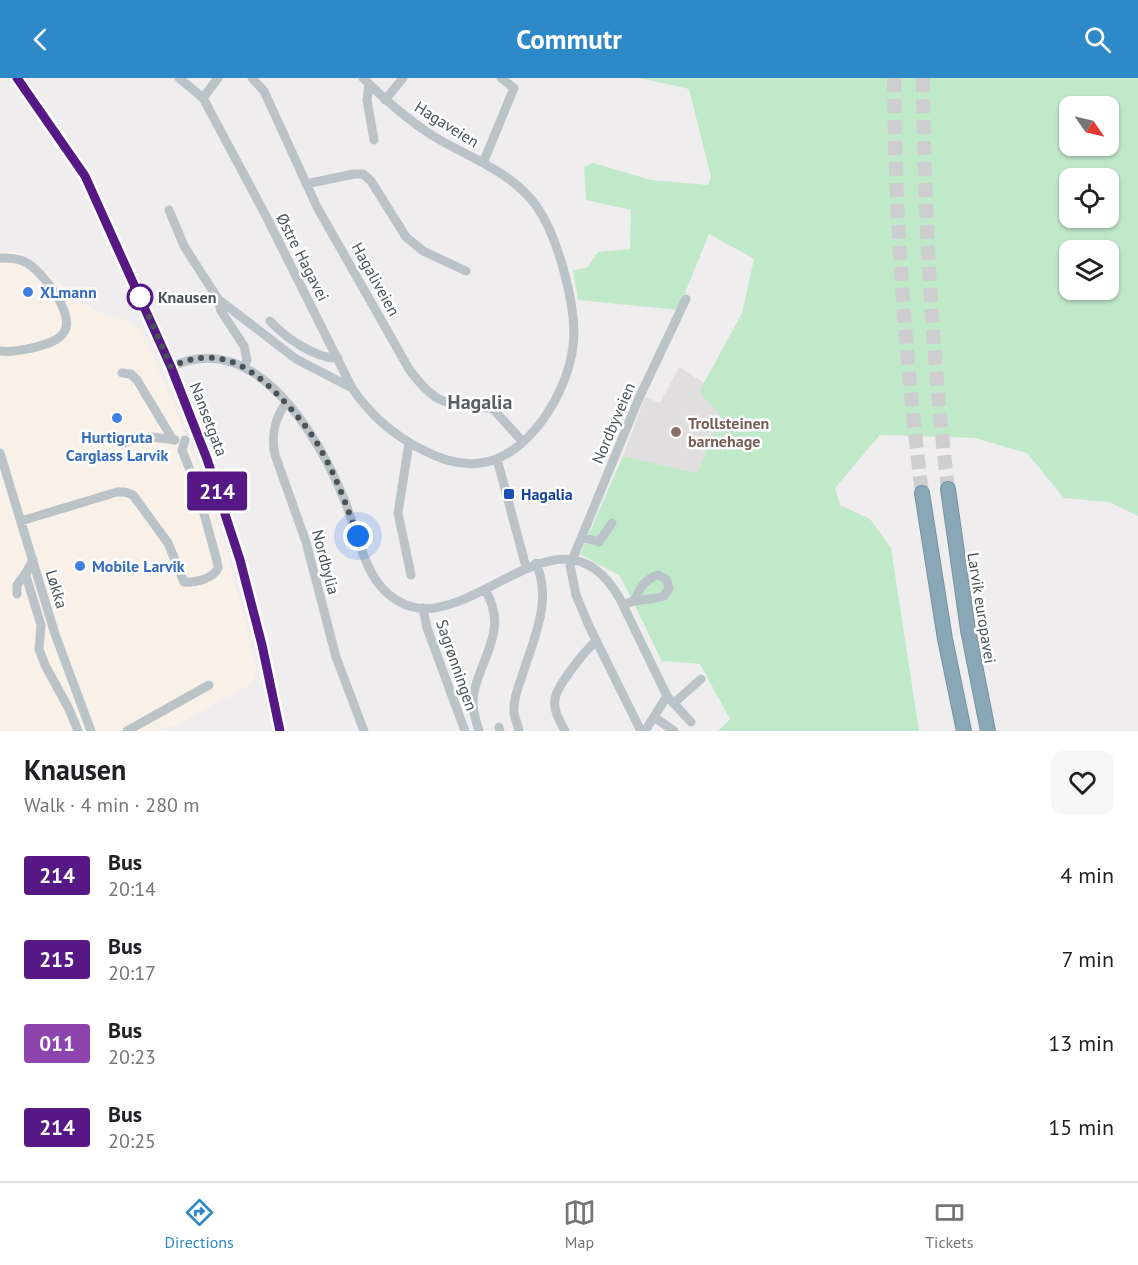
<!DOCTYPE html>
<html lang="en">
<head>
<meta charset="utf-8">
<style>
  :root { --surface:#fff; --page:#f6f6f6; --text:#202124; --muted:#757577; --line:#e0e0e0; --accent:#2e89c9 }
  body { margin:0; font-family:"PT Sans",sans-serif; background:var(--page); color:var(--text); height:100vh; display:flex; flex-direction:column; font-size:22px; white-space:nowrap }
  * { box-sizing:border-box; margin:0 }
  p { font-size:20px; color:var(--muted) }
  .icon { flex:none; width:33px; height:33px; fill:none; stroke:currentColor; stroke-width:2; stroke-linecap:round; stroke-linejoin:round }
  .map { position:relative; height:653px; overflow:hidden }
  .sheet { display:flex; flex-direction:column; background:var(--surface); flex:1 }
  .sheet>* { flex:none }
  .badge { padding:0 12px; border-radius:4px; font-size:21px; line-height:39px }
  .needle { width:39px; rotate:124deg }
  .fabs { position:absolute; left:1059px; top:18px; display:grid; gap:12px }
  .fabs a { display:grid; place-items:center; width:60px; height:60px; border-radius:12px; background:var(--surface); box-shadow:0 2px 4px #0004; font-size:30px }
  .you { position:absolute; width:30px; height:30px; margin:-15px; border:4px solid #fff; border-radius:50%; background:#1a73e8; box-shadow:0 0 0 9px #1a73e833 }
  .map>.badge { position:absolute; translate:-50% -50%; box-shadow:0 0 0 3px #fff }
  .round { display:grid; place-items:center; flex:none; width:63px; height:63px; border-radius:12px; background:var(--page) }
  .head { display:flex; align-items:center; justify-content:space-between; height:102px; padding:0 24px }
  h1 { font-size:28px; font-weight:600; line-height:45px }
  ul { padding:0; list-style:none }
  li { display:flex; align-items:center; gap:18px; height:84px; padding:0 24px }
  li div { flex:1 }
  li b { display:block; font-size:22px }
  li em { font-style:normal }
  li .badge { min-width:66px; font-weight:700; text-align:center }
  header { display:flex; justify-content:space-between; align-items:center; height:78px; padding:0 24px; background:var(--accent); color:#fff; font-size:27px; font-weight:600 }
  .dock { display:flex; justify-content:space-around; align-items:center; height:84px; border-top:2px solid var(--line); background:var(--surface); font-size:16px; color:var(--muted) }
  .dock a { display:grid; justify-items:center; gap:3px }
  .dock .selected { color:var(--accent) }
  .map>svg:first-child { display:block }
  .commercial { fill:#f9f1e8 }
  .education { fill:#e0dedf }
  .green { fill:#c0e9ca; fill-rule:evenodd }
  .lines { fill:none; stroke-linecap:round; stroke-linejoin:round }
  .highway-tunnel { stroke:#ceced0; stroke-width:14; stroke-dasharray:14 7; stroke-linecap:butt }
  .highway-casing { stroke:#7692a2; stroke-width:16 }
  .minor { stroke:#bac4c8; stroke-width:9 }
  .major { stroke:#b0c0c9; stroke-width:12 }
  .highway { stroke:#8aa7b7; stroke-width:14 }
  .line-casing { stroke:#fff; stroke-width:14 }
  .line { stroke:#561885; stroke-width:9 }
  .walk { stroke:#485358; stroke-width:6; stroke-dasharray:0 10.8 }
  .shop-dot { fill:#3f7fe0; stroke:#fff; stroke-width:2 }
  .stop-dot { fill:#fff; stroke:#561885; stroke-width:3 }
  .education-dot { fill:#8d6e63; stroke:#fff; stroke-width:2 }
  .transit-dot { fill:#1a4fb4; stroke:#fff; stroke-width:2 }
  .labels { text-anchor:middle; stroke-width:5; stroke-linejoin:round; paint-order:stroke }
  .street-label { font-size:16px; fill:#485358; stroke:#fff }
  .shop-label { font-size:16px; font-weight:bold; fill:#366cbe; stroke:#fff; text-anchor:start }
  .stop-label { font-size:16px; font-weight:bold; fill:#485358; stroke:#fff; text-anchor:start }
  .education-label { font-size:16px; font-weight:bold; fill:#785e54; stroke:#fff; text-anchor:start }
  .transit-label { font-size:16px; font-weight:bold; fill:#164399; stroke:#fff; text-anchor:start }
  .quarter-label { font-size:20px; font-weight:bold; fill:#5b5f61; stroke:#fff }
</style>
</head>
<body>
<header><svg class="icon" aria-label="back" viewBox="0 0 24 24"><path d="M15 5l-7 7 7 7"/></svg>Commutr<svg class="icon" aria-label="search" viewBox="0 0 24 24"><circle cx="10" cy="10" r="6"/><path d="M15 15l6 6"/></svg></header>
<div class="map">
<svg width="1138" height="653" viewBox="0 0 1138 653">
  <rect width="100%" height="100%" fill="#f0edee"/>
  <!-- commercial -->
  <path class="commercial" d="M 0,173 L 20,175 L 35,184 L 82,224 L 99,234 L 127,243 L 140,251 L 175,329 L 215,437 L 243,534 L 256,590 L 255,600 L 250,607 L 178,646 L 159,653 L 0,653 Z"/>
  <!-- education -->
  <path class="education" d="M 679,289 L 704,305 L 699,314 L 721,338 L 697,395 L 623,378 L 645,319 L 660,325 Z"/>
  <!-- green -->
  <path class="green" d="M 640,0 L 1138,0 L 1138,438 L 1109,424 L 1064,420 L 1027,375 L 975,360 L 880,357 L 835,410 L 840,427 L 870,441 L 891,470 L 919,653 L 718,653 L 730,641 L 700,586 L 662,583 L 620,498 L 580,476 L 623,378 L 697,395 L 721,338 L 699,314 L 742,235 L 754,181 L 709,156 L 678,232 L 578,222 L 573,192 L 587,190 L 598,174 L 630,171 L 631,132 L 586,122 L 584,89 L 593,85 L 651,102 L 708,107 L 711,99 L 689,11 ZM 1070,28 L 1108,28 L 1108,68 L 1070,68 ZM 1070,100 L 1108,100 L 1108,140 L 1070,140 ZM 1070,172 L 1108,172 L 1108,212 L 1070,212 Z"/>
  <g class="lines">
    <!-- highway-tunnel -->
    <path class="highway-tunnel" d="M 894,0 C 895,139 905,277 922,415
      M 923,0 C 924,138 932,274 948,411"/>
    <defs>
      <path id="highway" d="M 948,411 L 968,552 L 988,653
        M 922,415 L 945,561 L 964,653"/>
    </defs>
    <!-- highway casing -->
    <use href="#highway" class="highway-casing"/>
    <!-- minor -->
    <path class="minor" d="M 179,0 L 203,20 L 265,136 L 352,310 C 369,335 392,356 419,370 C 438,380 458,388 480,385 C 529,380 568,313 573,268 C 578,232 558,159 537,129 C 513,94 468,79 433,58 C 407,41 384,21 363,0
      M 252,0 L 264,13 L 317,129 L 409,291 C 440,333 447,323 493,331 L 523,364
      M 369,6 L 367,22 L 374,62
      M 203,20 L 218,0
      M 385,22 L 403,0
      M 483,85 L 514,10 L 501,0
      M 306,106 L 354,96 L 363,96 L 371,103 L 406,159 L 423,173 L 466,193
      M 169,132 L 184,168 L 218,221 L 221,233 L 244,268 L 247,282 L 244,289
      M 0,180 C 9,180 19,180 27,185 C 42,193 76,237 64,254 C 58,264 43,267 32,270 C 21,272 11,275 0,273
      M 218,221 L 296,281 L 352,310
      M 270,243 C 285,259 315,281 338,280
      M 171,289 C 255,249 318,357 344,421 C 354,445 363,486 378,505 C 450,597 554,402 620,521 L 667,618 L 691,644
      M 122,295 L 131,296 L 137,302 L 173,362
      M 286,325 C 274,341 271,357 275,377 L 306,464 L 336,579 L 364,653
      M 409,365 L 398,435 L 411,497
      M 121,366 L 139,360 L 152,359 L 175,362
      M 0,375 L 55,556 L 91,653
      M 497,381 L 526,489
      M 21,443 L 117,414 L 125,414 L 133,417 L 168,465 L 184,504 C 195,505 213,501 218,490 L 217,483 L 196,407 L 182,372 L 185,362
      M 582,459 L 599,464 L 612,445
      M 33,482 L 27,493 L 26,498 L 41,547 L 39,571 L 45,587 L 69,631 L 78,653
      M 17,516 L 17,507 L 27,493
      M 623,527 C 636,520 649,523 664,518 L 669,510 L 666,501 L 658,497 C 645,501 640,510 635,521
      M 423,530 L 427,550 L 465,653
      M 674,625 L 701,601
      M 654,639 L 674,653
      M 499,649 L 500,653
      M 127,653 L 209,607
      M 479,653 C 476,644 473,635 473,625 C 474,586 512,555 485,512
      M 519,653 C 518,647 515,641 514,635 C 513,622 518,610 522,598 C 533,562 553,523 536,485
      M 565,653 C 560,643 553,633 555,621 C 557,607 585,573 596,563
      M 641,653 L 589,548 L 576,517 L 570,487 L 639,320 L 686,221
      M 645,653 L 667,618"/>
    <!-- major -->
    <path class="major" d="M 17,0 L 85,98 L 171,289 L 207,381 L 240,482 L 262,567 L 280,653"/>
    <!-- highway -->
    <use href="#highway" class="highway"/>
  </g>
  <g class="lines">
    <defs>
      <path id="line" d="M 17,0 L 85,98 L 171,289 L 207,381 L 240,482 L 262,567 L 280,653"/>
    </defs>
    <!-- line casing -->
    <use href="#line" class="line-casing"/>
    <!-- line -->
    <use href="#line" class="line"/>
    <!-- walk -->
    <path class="walk" d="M 140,219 L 136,209 L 171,289 C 216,267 248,286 280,319 C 296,336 311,353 322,374 C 337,400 347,430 358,458"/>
  </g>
  <!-- markers -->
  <g class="shop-dot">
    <circle cx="28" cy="214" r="6"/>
    <circle cx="117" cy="340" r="6"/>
    <circle cx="80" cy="488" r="6"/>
  </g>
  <circle class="stop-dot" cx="140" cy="219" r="12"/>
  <circle class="education-dot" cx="676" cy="354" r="6"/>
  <rect class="transit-dot" x="503" y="410" width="12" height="12" rx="3"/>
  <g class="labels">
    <!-- street labels -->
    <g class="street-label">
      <text transform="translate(447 46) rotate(32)" y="6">Hagaveien</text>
      <text transform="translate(303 179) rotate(63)" y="6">Østre Hagavei</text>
      <text transform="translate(376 201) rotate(61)" y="6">Hagaliveien</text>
      <text transform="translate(209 341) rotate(69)" y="6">Nansetgata</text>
      <text transform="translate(613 345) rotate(-67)" y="6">Nordbyveien</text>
      <text transform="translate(326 484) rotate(75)" y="6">Nordbylia</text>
      <text transform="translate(57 511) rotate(73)" y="6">Løkka</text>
      <text transform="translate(982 530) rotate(81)" y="6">Larvik europavei</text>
      <text transform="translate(457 587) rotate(71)" y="6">Sagrønningen</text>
    </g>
    <!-- shop labels -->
    <g class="shop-label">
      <text x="40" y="220">XLmann</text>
      <text x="117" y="365" text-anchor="middle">Hurtigruta<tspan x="117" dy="18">Carglass Larvik</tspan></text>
      <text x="92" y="494">Mobile Larvik</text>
    </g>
    <!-- stop labels -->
    <g class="stop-label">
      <text x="158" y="225">Knausen</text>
    </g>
    <!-- education labels -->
    <g class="education-label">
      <text x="688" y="351">Trollsteinen<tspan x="688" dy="18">barnehage</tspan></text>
    </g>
    <!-- transit labels -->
    <g class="transit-label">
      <text x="521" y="422">Hagalia</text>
    </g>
    <!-- quarter labels -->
    <g class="quarter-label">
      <text x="480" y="331">Hagalia</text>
    </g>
  </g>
</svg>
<div class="fabs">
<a><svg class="needle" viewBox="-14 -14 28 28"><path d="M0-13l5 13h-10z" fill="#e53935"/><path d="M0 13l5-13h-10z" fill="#757577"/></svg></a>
<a><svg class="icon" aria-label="locate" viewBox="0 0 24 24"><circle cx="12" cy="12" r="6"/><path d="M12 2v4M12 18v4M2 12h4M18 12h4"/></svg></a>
<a><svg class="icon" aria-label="layers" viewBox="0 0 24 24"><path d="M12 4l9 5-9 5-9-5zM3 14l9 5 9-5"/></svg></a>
</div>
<div class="you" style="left:358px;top:458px"></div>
<b class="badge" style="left:217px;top:413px;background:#561885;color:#fff">214</b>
</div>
<section class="sheet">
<div class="head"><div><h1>Knausen</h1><p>Walk · 4 min · 280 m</p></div><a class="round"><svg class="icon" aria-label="heart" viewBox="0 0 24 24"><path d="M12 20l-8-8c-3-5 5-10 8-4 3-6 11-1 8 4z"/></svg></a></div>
<ul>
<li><span class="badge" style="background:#561885;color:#fff">214</span><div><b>Bus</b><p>20:14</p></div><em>4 min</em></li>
<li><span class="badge" style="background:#561885;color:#fff">215</span><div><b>Bus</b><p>20:17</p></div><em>7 min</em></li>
<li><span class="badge" style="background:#8e44ad;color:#fff">011</span><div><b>Bus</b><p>20:23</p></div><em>13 min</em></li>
<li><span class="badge" style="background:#561885;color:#fff">214</span><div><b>Bus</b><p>20:25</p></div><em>15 min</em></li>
</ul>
</section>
<nav class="dock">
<a class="selected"><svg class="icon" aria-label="directions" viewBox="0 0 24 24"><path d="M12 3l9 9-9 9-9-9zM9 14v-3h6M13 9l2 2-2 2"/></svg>Directions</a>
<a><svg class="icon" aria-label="map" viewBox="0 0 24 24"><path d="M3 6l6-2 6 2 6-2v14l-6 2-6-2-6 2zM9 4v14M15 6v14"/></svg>Map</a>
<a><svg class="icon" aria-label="tickets" viewBox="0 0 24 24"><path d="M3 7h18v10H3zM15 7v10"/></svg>Tickets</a>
</nav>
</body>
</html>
